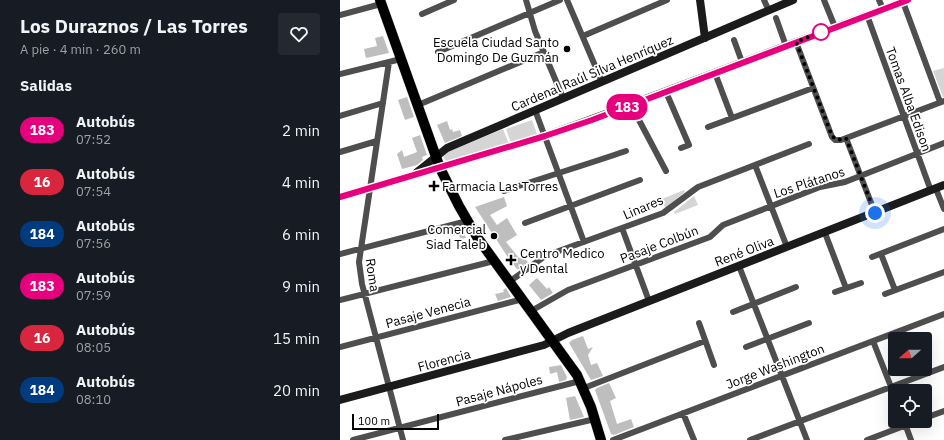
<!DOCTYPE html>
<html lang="es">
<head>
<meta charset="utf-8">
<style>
  :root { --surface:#171b24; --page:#242831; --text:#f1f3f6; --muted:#9ea1a6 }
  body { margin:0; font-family:"IBM Plex Sans",sans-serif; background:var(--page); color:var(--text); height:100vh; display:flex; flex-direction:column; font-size:15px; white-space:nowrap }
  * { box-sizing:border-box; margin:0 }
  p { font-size:13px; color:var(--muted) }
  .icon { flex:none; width:22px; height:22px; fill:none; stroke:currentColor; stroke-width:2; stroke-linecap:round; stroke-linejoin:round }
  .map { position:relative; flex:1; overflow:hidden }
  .drawer { display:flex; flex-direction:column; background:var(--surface); width:340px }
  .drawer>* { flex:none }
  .badge { padding:0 8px; border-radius:13px; font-size:14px; line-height:26px }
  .needle { width:26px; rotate:249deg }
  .tools { position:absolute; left:548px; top:332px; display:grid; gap:8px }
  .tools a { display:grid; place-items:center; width:44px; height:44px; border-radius:4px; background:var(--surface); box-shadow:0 4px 16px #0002; font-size:20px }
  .scale { position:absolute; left:12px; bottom:10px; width:87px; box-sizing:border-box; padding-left:4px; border:2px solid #000; border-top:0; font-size:11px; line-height:14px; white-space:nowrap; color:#000; -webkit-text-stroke:3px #fff; paint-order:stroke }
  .you { position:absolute; width:20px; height:20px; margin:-10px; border:3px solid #fff; border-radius:50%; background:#1a73e8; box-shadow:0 0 0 6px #1a73e833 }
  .map>.badge { position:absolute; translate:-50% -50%; box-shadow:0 0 0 2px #fff }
  h2 { padding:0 20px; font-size:15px; line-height:36px }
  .round { display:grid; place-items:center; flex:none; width:42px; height:42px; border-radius:4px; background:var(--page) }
  .summary { display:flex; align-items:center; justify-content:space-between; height:68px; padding:0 20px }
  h1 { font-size:19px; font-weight:800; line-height:30px }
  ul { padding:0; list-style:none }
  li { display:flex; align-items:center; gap:12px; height:52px; padding:0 20px }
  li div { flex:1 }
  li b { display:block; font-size:15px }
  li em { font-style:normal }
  li .badge { min-width:44px; font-weight:700; text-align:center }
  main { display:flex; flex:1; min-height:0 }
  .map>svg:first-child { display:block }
  .green { fill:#d5d5d5 }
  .building { fill:#bebebe }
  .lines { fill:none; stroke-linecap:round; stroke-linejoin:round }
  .primary-casing { stroke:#dbdbdb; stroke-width:11 }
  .street { stroke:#4e4e4e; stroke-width:6 }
  .secondary { stroke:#1b1b1b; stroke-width:8 }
  .primary { stroke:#000; stroke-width:10 }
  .line-casing { stroke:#fff; stroke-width:9 }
  .line { stroke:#e6007e; stroke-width:6 }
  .walk { stroke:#000; stroke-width:4; stroke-dasharray:0 7.2 }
  .stop-dot { fill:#fff; stroke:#e6007e; stroke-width:2 }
  .poi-dot { fill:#000; stroke:#fff; stroke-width:1.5 }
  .labels { text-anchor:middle; stroke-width:3.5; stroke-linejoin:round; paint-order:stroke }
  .poi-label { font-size:13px; fill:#000; stroke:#fff; text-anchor:end }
  .street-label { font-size:13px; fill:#000; stroke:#fff }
</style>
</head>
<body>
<main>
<section class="drawer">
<div class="summary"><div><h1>Los Duraznos / Las Torres</h1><p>A pie · 4 min · 260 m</p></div><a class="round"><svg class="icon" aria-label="heart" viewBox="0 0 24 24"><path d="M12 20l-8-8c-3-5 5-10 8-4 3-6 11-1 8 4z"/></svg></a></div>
<h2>Salidas</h2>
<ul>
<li><span class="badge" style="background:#e6007e;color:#fff">183</span><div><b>Autobús</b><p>07:52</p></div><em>2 min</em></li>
<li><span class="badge" style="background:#d7263d;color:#fff">16</span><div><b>Autobús</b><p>07:54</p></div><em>4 min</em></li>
<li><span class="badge" style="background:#003b80;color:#fff">184</span><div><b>Autobús</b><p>07:56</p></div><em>6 min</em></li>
<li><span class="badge" style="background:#e6007e;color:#fff">183</span><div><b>Autobús</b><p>07:59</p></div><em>9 min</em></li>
<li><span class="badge" style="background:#d7263d;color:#fff">16</span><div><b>Autobús</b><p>08:05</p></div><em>15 min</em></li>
<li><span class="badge" style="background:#003b80;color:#fff">184</span><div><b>Autobús</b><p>08:10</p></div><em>20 min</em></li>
</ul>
</section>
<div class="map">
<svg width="604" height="440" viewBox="0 0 604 440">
  <rect width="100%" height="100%" fill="#fff"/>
  <!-- green -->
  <path class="green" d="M 604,68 L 604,97 L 603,97 L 593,71 Z
    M 192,120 L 197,134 L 171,143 L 166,129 Z
    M 163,129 L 169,144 L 109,162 L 105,160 L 103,156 L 108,152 Z
    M 344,190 L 345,192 L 325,208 L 322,199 Z
    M 354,196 L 358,205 L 335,214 L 334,212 Z"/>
  <!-- building -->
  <path class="building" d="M 43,36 L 49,53 L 26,58 L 24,49 L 37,46 L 35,38 Z
    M 273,62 L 276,69 L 265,74 L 263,73 L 261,68 Z
    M 67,97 L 74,117 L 65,120 L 58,100 Z
    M 107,121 L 110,130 L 112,129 L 113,132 L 120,130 L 122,136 L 105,143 L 97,125 Z
    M 80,135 L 87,155 L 82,157 L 83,160 L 77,165 L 62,169 L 57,154 L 62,150 L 64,157 L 77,152 L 72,138 Z
    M 164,197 L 167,206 L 150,215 L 157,225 L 167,218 L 177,235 L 166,242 L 179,258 L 182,256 L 188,262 L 180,269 L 177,269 L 169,259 L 135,207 Z
    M 119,228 L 123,231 L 126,238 L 121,239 L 118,234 L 113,236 L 111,231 Z
    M 197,278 L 207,289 L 209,287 L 213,293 L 201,300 L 189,285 Z
    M 166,288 L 171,297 L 158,301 L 155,294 L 164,292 L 163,290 Z
    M 243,336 L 248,349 L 253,347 L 248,355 L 251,365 L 257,363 L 263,376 L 251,380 L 229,343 L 232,340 Z
    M 221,365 L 227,377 L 226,380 L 219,382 L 217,372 L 210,374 L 209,367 Z
    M 269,383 L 276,398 L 270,401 L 277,424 L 291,419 L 294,427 L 274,435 L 271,434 L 255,390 L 257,388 Z
    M 235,396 L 244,417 L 230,420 L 226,398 Z"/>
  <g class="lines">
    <defs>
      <path id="primary" d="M 40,0 L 100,168 L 119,206 L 137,237 L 237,375 L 251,407 L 261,440"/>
    </defs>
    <!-- primary casing -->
    <use href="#primary" class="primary-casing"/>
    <!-- street -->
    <path class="street" d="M 186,0 L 195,31 L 223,98
      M 227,0 L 262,82
      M 424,0 L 429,11
      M 484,0 L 495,27
      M 539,0 L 543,9
      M 563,2 L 600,102
      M 82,14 L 114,0
      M 0,15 L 41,4
      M 527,15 L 591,191
      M 436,18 L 446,46
      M 243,36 L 327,0
      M 394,40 L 402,62
      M 456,42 L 492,137 L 495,140 L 501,140 L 604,101
      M 98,52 L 220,0
      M 49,62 L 19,262 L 22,284 L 63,440
      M 375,73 L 392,118
      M 0,74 L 61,59
      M 326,92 L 349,145 L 341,148
      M 78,105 L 204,52
      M 291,105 L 326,171
      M 195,110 L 244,242
      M 0,116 L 43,103
      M 368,127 L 473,88
      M 506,138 L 535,213
      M 0,152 L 37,141
      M 415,165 L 447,247
      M 596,189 L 604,209
      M 164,191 C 205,177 245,165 286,151
      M 185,223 L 300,180
      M 282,228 L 309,301
      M 485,233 L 506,288
      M 0,254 L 127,221
      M 541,254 L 555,290
      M 532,257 L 604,229
      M 399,266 L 467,440
      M 169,282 L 205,256 L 323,213 L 358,187 L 469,144
      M 495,292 L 521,283
      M 545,294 L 604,272
      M 0,300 L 154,261
      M 191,311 L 228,290 L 370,237 L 383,225 L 480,187 L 505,182 L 604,143
      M 393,312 L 456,287
      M 359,323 L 374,365
      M 533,341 L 555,397
      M 0,347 L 183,299
      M 406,347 L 469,323
      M 244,388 L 365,341
      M 343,413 L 354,440
      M 585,418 L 604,411
      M 564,421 L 571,440
      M 13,440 L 240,381
      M 165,440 L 255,419
      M 273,440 L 604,314
      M 410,440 L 604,367
      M 527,440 L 577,421"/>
    <!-- secondary -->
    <path class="secondary" d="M 360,0 L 365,38
      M 77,172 L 107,148 L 453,0
      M 0,197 L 205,136 L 252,119 L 568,0
      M 0,400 L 204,345 L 228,333 L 604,185"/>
    <!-- primary -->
    <use href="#primary" class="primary"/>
  </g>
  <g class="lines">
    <defs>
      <path id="line" d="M 0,197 L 205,136 L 252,120 L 568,0"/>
    </defs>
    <!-- line casing -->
    <use href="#line" class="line-casing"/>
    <!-- line -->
    <use href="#line" class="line"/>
    <!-- walk -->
    <path class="walk" d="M 481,32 L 456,42 L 492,136 L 497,140 L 506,138 L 535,213"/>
  </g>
  <!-- markers -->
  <circle class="stop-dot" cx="481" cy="32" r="8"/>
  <g class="poi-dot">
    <circle cx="227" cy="49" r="4"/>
    <path d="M92 180h4v4h4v4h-4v4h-4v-4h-4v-4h4z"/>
    <circle cx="154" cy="236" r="4"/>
    <path d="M169 254h4v4h4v4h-4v4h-4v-4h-4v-4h4z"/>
  </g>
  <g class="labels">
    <!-- poi labels -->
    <g class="poi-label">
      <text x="219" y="47">Escuela Ciudad Santo<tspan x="219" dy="15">Domingo De Guzmán</tspan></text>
      <text x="102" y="191" text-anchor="start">Farmacia Las Torres</text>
      <text x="146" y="234">Comercial<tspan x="146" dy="15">Siad Taleb</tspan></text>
      <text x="180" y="258" text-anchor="start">Centro Medico<tspan x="180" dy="15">y Dental</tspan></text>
    </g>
    <!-- street labels -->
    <g class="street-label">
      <text transform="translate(252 73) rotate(-23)" y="5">Cardenal Raúl Silva Henríquez</text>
      <text transform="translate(569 99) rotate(70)" y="5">Tomas Alba Edison</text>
      <text transform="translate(469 182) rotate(-18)" y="5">Los Plátanos</text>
      <text transform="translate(303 207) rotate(-23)" y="5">Linares</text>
      <text transform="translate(319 244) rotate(-21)" y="5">Pasaje Colbún</text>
      <text transform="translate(404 251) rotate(-21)" y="5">René Oliva</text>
      <text transform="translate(33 275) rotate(82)" y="5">Roma</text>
      <text transform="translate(88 312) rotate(-15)" y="5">Pasaje Venecia</text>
      <text transform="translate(104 360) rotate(-15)" y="5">Florencia</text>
      <text transform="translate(435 366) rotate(-21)" y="5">Jorge Washington</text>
      <text transform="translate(159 390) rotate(-15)" y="5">Pasaje Nápoles</text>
    </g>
  </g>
</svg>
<div class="tools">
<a><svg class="needle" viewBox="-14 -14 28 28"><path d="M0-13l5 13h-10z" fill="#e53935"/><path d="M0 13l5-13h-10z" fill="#9ea1a6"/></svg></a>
<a><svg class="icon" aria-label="locate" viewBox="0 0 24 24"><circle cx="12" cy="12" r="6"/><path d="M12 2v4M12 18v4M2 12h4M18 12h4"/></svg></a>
</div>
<div class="scale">100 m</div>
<div class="you" style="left:535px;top:213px"></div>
<b class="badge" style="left:287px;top:107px;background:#e6007e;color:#fff">183</b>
</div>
</main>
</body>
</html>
